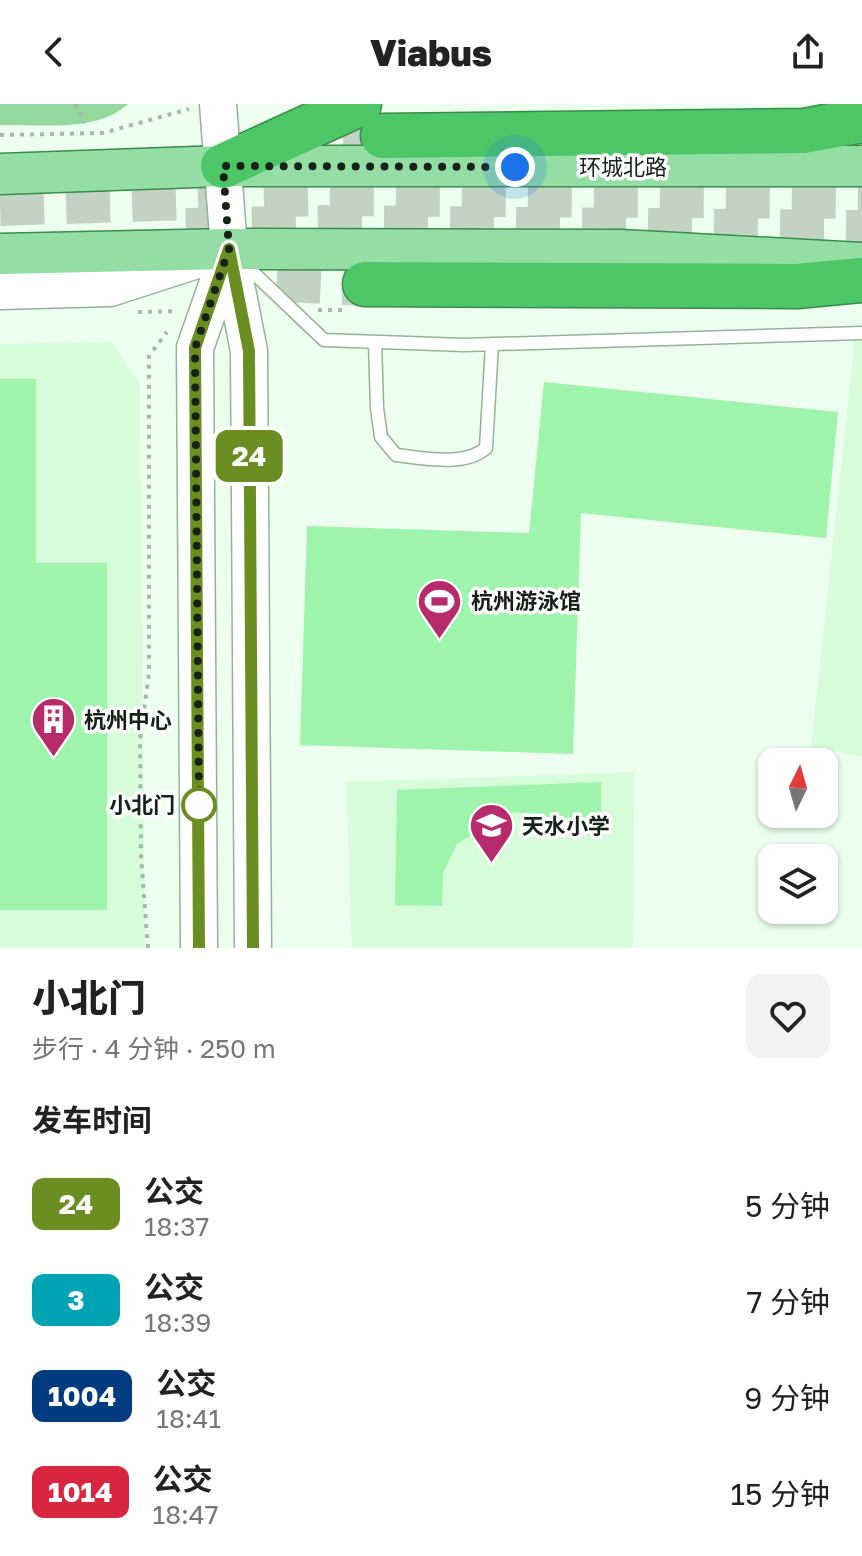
<!DOCTYPE html>
<html lang="zh">
<head>
<meta charset="utf-8">
<style>
  :root { --surface:#fff; --page:#f2f2f2; --text:#222; --muted:#767676 }
  body { margin:0; font-family:"Golos Text","Noto Sans SC",sans-serif; background:var(--page); color:var(--text); height:100vh; display:flex; flex-direction:column; font-size:30px; white-space:nowrap }
  * { box-sizing:border-box; margin:0 }
  p { font-size:26px; color:var(--muted) }
  .icon { flex:none; width:44px; height:44px; fill:none; stroke:currentColor; stroke-width:2; stroke-linecap:round; stroke-linejoin:round }
  .map { position:relative; height:844px; overflow:hidden }
  .side { display:flex; flex-direction:column; background:var(--surface); flex:1 }
  .side>* { flex:none }
  .badge { padding:0 16px; border-radius:12px; font-size:28px; line-height:52px }
  .needle { width:52px; rotate:5deg }
  .controls { position:absolute; left:758px; top:644px; display:grid; gap:16px }
  .controls a { display:grid; place-items:center; width:80px; height:80px; border-radius:16px; background:var(--surface); box-shadow:0 2px 6px #0004; font-size:40px }
  .you { position:absolute; width:40px; height:40px; margin:-20px; border:6px solid #fff; border-radius:50%; background:#1a73e8; box-shadow:0 0 0 12px #1a73e833 }
  .map>.badge { position:absolute; translate:-50% -50%; box-shadow:0 0 0 4px #fff }
  h2 { padding:0 32px; font-size:30px; line-height:72px }
  .round { display:grid; place-items:center; flex:none; width:84px; height:84px; border-radius:16px; background:var(--page) }
  .overview { display:flex; align-items:center; justify-content:space-between; height:136px; padding:0 32px }
  h1 { font-size:38px; font-weight:800; line-height:60px }
  ul { padding:0; list-style:none }
  li { display:flex; align-items:center; gap:24px; height:96px; padding:0 32px }
  li div { flex:1 }
  li b { display:block; font-size:30px }
  li em { font-style:normal }
  li .badge { min-width:88px; font-weight:700; text-align:center }
  header { display:flex; justify-content:space-between; align-items:center; height:104px; padding:0 32px; background:var(--surface); font-size:36px; font-weight:800 }
  .map>svg:first-child { display:block }
  .built { fill:#d7fcdb }
  .green { fill:#95d89e }
  .building { fill:#9ff4ab }
  .lines { fill:none; stroke-linecap:round; stroke-linejoin:round }
  .highway-tunnel { stroke:#c2d3c3; stroke-width:44; stroke-dasharray:44 22; stroke-linecap:butt }
  .lane-casing { stroke:#95b298; stroke-width:15 }
  .secondary-casing { stroke:#95b298; stroke-width:39 }
  .primary-casing { stroke:#3a8c4b; stroke-width:43 }
  .highway-casing { stroke:#3a8c4b; stroke-width:47 }
  .path { stroke:#a8b7a9; stroke-width:4; stroke-dasharray:4 6; stroke-linecap:butt }
  .lane { stroke:#fff; stroke-width:12 }
  .secondary { stroke:#fff; stroke-width:36 }
  .primary { stroke:#94dda4; stroke-width:40 }
  .highway { stroke:#4dc667; stroke-width:44 }
  .line-casing { stroke:#fff; stroke-width:18 }
  .line { stroke:#6b8e23; stroke-width:12 }
  .walk { stroke:#162117; stroke-width:8; stroke-dasharray:0 14.4 }
  .stop-dot { fill:#fff; stroke:#6b8e23; stroke-width:4 }
  .labels { text-anchor:middle; stroke-width:7; stroke-linejoin:round; paint-order:stroke }
  .street-label { font-size:22px; fill:#162117; stroke:#fff }
  .poi-label { font-size:22px; font-weight:bold; fill:#162117; stroke:#fff; text-anchor:start }
  .stop-label { font-size:22px; font-weight:bold; fill:#162117; stroke:#fff; text-anchor:end }
</style>
</head>
<body>
<header><svg class="icon" aria-label="back" viewBox="0 0 24 24"><path d="M15 5l-7 7 7 7"/></svg>Viabus<svg class="icon" aria-label="share" viewBox="0 0 24 24"><path d="M12 15V3M7 8l5-5 5 5M5 13v7h14v-7"/></svg></header>
<div class="map">
<svg width="862" height="844" viewBox="0 0 862 844">
  <rect width="100%" height="100%" fill="#edffee"/>
  <!-- built -->
  <path class="built" d="M 855,234 L 862,234 L 862,652 L 811,643 Z
    M 112,238 L 140,279 L 145,844 L 0,844 L 0,240 Z
    M 634,668 L 633,844 L 352,844 L 346,678 Z"/>
  <!-- green -->
  <path class="green" d="M 0,0 L 128,0 C 97,29 39,20 0,21 Z"/>
  <!-- building -->
  <path class="building" d="M 0,275 L 36,275 L 36,459 L 107,459 L 107,806 L 0,806 Z
    M 544,278 L 838,308 L 826,434 L 581,409 L 573,650 L 300,641 L 307,422 L 529,429 Z
    M 601,678 L 601,732 L 570,729 L 545,711 L 512,708 L 457,740 L 443,769 L 442,802 L 395,801 L 397,686 Z"/>
  <g class="lines">
    <!-- highway-tunnel -->
    <path class="highway-tunnel" d="M 277,38 L 383,32
      M 0,100 L 317,90 L 862,93
      M 186,126 L 324,123 L 862,128
      M 211,172 L 365,180"/>
    <defs>
      <path id="lane" d="M 240,156 L 324,236 L 464,241 L 862,229
        M 375,238 L 377,304 L 381,333 L 396,351 C 423,354 465,363 486,344 L 492,240"/>
      <path id="secondary" d="M 218,0 L 229,145 L 249,247 L 253,844
        M 0,187 L 110,184 L 212,151
        M 199,844 L 195,244 L 229,147"/>
      <path id="primary" d="M 0,70 L 223,62 L 862,62
        M 0,150 L 229,145 L 621,146 L 862,159"/>
      <path id="highway" d="M 383,32 L 804,27 L 862,16
        M 223,62 L 359,0
        M 365,180 L 797,182 L 862,176"/>
    </defs>
    <!-- lane casing -->
    <use href="#lane" class="lane-casing"/>
    <!-- secondary casing -->
    <use href="#secondary" class="secondary-casing"/>
    <!-- primary casing -->
    <use href="#primary" class="primary-casing"/>
    <!-- highway casing -->
    <use href="#highway" class="highway-casing"/>
    <!-- path -->
    <path class="path" d="M 75,0 L 85,19
      M 0,31 L 103,29 L 189,5
      M 318,206 L 342,206
      M 138,208 L 178,207
      M 148,844 L 141,752 L 140,636 L 149,569 L 149,252 L 167,228"/>
    <!-- lane -->
    <use href="#lane" class="lane"/>
    <!-- secondary -->
    <use href="#secondary" class="secondary"/>
    <!-- primary -->
    <use href="#primary" class="primary"/>
    <!-- highway -->
    <use href="#highway" class="highway"/>
  </g>
  <g class="lines">
    <defs>
      <path id="line" d="M 199,844 L 195,244 L 229,145 L 249,247 L 253,844"/>
    </defs>
    <!-- line casing -->
    <use href="#line" class="line-casing"/>
    <!-- line -->
    <use href="#line" class="line"/>
    <!-- walk -->
    <path class="walk" d="M 199,701 L 195,244 L 229,145 L 223,62 L 515,63"/>
  </g>
  <!-- icons -->
  <defs>
    <symbol id="stadium-pin" viewBox="-11 -11 22 30"><path d="M0 17L-7.5 6A9.5 9.5 0 1 1 7.5 6Z" fill="#b62c6b" stroke="#fff"/><path d="M0-5a6.5 5 0 1 0 0 10a6.5 5 0 1 0 0-10ZM-3.5-1.8h7v3.6h-7Z" fill="#fff"/></symbol>
    <symbol id="building-pin" viewBox="-11 -11 22 30"><path d="M0 17L-7.5 6A9.5 9.5 0 1 1 7.5 6Z" fill="#b62c6b" stroke="#fff"/><path d="M-4-6H4V6H1V3H-1V6H-4ZM-2.5-4.3h1.7v1.8h-1.7ZM.8-4.3h1.7v1.8H.8ZM-2.5-1h1.7V.8h-1.7ZM.8-1h1.7V.8H.8Z" fill="#fff"/></symbol>
    <symbol id="school-pin" viewBox="-11 -11 22 30"><path d="M0 17L-7.5 6A9.5 9.5 0 1 1 7.5 6Z" fill="#b62c6b" stroke="#fff"/><path d="M0-5L7-2L0 1L-7-2ZM-4 1L0 2.5L4 1V4Q0 6-4 4Z" fill="#fff"/></symbol>
  </defs>
  <g fill-rule="evenodd">
    <use href="#stadium-pin" x="414" y="472" width="51" height="69"/>
    <use href="#building-pin" x="28" y="590" width="51" height="69"/>
    <use href="#school-pin" x="466" y="696" width="51" height="69"/>
  </g>
  <!-- markers -->
  <circle class="stop-dot" cx="199" cy="701" r="16"/>
  <g class="labels">
    <!-- street labels -->
    <g class="street-label">
      <text x="623" y="71">环城北路</text>
    </g>
    <!-- poi labels -->
    <g class="poi-label">
      <text x="471" y="505">杭州游泳馆</text>
      <text x="84" y="624">杭州中心</text>
      <text x="522" y="730">天水小学</text>
    </g>
    <!-- stop labels -->
    <g class="stop-label">
      <text x="175" y="709">小北门</text>
    </g>
  </g>
</svg>
<div class="controls">
<a><svg class="needle" viewBox="-14 -14 28 28"><path d="M0-13l5 13h-10z" fill="#e53935"/><path d="M0 13l5-13h-10z" fill="#767676"/></svg></a>
<a><svg class="icon" aria-label="layers" viewBox="0 0 24 24"><path d="M12 4l9 5-9 5-9-5zM3 14l9 5 9-5"/></svg></a>
</div>
<div class="you" style="left:515px;top:63px"></div>
<b class="badge" style="left:249px;top:352px;background:#6b8e23;color:#fff">24</b>
</div>
<section class="side">
<div class="overview"><div><h1>小北门</h1><p>步行 · 4 分钟 · 250 m</p></div><a class="round"><svg class="icon" aria-label="heart" viewBox="0 0 24 24"><path d="M12 20l-8-8c-3-5 5-10 8-4 3-6 11-1 8 4z"/></svg></a></div>
<h2>发车时间</h2>
<ul>
<li><span class="badge" style="background:#6b8e23;color:#fff">24</span><div><b>公交</b><p>18:37</p></div><em>5 分钟</em></li>
<li><span class="badge" style="background:#00a3b4;color:#fff">3</span><div><b>公交</b><p>18:39</p></div><em>7 分钟</em></li>
<li><span class="badge" style="background:#003b80;color:#fff">1004</span><div><b>公交</b><p>18:41</p></div><em>9 分钟</em></li>
<li><span class="badge" style="background:#d7263d;color:#fff">1014</span><div><b>公交</b><p>18:47</p></div><em>15 分钟</em></li>
</ul>
</section>
</body>
</html>
